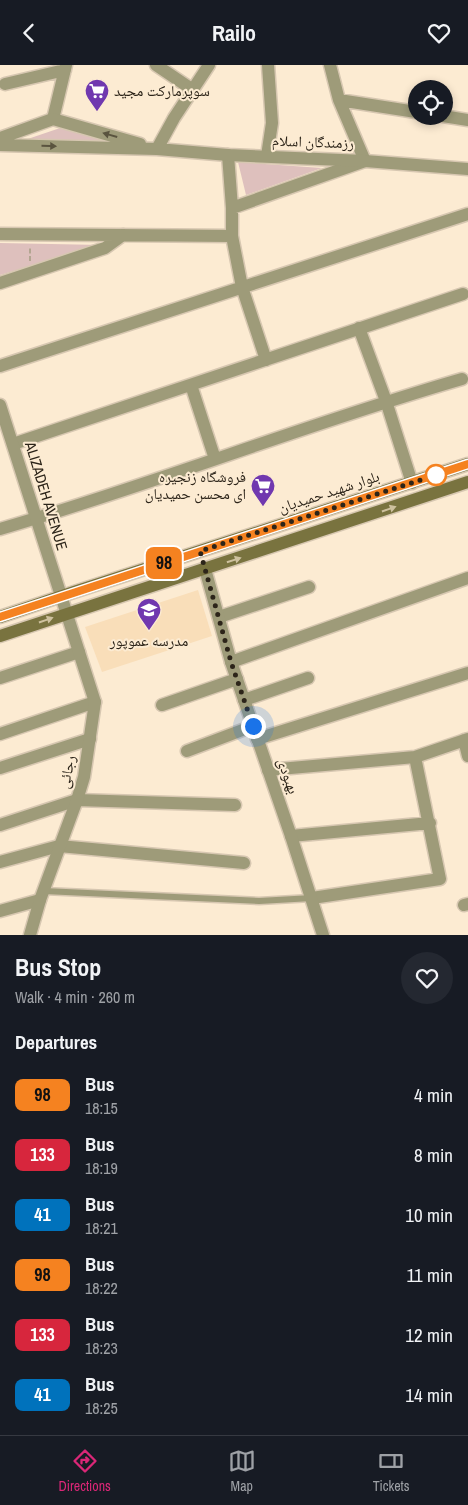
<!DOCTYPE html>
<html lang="en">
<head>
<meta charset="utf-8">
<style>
  :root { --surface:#171b24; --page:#242831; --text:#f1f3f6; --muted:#9ea1a6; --line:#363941; --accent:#db2777 }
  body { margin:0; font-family:"Archivo Narrow","Noto Naskh Arabic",sans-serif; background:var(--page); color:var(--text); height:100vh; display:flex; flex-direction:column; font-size:19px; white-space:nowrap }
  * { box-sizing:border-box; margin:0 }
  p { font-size:16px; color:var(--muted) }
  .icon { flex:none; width:28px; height:28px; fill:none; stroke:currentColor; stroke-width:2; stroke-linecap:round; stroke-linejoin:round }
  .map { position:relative; height:870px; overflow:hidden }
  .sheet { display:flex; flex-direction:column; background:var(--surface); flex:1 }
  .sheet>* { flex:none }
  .badge { padding:0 10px; border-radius:8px; font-size:18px; line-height:32px }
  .buttons { position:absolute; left:408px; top:15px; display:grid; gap:10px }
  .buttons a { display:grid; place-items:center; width:45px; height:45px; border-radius:50%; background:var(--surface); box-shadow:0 2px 8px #0003; font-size:25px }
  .you { position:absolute; width:25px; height:25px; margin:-12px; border:4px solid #fff; border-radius:50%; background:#1a73e8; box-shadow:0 0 0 8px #1a73e833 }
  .map>.badge { position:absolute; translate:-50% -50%; box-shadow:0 0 0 2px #fff }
  h2 { padding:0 15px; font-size:19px; line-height:45px }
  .round { display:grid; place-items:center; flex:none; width:52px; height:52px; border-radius:26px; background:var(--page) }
  .summary { display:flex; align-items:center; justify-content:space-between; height:85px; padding:0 15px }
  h1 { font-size:24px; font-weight:800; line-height:38px }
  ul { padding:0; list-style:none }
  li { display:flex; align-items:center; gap:15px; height:60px; padding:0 15px }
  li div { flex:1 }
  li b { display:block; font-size:19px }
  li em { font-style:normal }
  li .badge { min-width:55px; font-weight:700; text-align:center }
  header { display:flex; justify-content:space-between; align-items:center; height:65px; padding:0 15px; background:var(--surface); font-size:22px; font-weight:800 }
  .dock { display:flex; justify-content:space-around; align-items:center; height:70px; border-top:1px solid var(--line); background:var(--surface); font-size:14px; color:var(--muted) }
  .dock a { display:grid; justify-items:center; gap:2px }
  .dock .selected { color:var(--accent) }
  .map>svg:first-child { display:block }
  .built { fill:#f9deb9 }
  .green { fill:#dec0bd }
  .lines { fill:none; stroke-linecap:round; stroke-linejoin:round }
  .service-casing { stroke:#d7c7b1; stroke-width:9 }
  .minor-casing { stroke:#d7c7b1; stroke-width:15 }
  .tertiary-casing { stroke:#d7c7b1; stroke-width:15 }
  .secondary-casing { stroke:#d7c7b1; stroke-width:15 }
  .path { stroke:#b3a591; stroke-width:2; stroke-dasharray:5 2.5; stroke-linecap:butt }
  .service { stroke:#9e9b79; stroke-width:6 }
  .minor { stroke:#9e9b79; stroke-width:12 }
  .tertiary { stroke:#9e9b79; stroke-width:12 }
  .secondary { stroke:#79733f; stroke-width:12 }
  .oneway { fill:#5a543f }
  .oneway2 { fill:#cec19f }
  .line-casing { stroke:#fff; stroke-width:11 }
  .line { stroke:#f58220; stroke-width:8 }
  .walk { stroke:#2c2419; stroke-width:5; stroke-dasharray:0 9 }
  .stop-dot { fill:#fff; stroke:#f58220; stroke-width:2.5 }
  .labels { text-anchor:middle; stroke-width:4; stroke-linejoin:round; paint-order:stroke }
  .poi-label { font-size:15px; fill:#2c2419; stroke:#fcebd2; text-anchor:start }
  .street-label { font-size:15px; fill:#2c2419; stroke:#fcebd2 }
</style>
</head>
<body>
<header><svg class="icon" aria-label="back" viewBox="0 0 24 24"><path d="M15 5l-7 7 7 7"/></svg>Railo<svg class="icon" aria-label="heart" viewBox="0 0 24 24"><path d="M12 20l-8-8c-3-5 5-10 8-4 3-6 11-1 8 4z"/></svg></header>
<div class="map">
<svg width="468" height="870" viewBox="0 0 468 870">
  <rect width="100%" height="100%" fill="#fcebd2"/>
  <!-- built -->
  <path class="built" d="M 198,525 L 212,571 L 102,607 L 85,562 Z"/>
  <!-- green -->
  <path class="green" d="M 63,62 L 122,80 L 13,79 Z
    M 238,97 L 322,103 L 246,130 Z
    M 0,178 L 102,180 L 0,210 Z"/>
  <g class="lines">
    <defs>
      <path id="service" d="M 44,826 L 259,836 L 312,833"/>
      <path id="minor" d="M 156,0 L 193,25
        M 5,19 L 65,5
        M 339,35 L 416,47
        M 443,51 L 468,55
        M 53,54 L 66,0
        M 228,90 L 232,143 L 232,171 L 242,222 L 266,295
        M 267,91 L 272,58 L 268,0
        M 232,143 L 365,96 L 339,35 L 330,0
        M 0,169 L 232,171
        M 0,218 L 105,183 L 123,170
        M 359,263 L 386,336 L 412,418
        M 0,301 L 468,149
        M 191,320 L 215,394
        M 13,379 L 463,229
        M 0,464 C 155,419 306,359 462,314
        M 219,552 L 309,522
        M 231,597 L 468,513
        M 0,613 L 79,587
        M 244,635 L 308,613
        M 162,640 L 237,614
        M 0,669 L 95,637
        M 257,674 L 468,608
        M 464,675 L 468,691
        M 187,686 L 253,661
        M 0,703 L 90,674
        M 268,705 L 415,692 L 468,674
        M 0,760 L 77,735 L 235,740
        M 291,771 L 430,758
        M 0,797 L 59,781 L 244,798
        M 312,833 L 440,814 L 415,692
        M 464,840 L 468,839
        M 0,846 L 40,835"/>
      <path id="tertiary" d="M 0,73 L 53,54 L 140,79
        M 0,80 L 157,84 L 228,90 L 365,96 L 468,104
        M 157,84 L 174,53 L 209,0
        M 0,340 L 95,637 L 84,712 L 77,735 L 40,835 L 30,870
        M 205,504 L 231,597 L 291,771 L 323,870"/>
      <path id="secondary" d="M 0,552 L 74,527 L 468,399
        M 0,571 L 468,417"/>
    </defs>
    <!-- service casing -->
    <use href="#service" class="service-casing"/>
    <!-- minor casing -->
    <use href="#minor" class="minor-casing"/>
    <!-- tertiary casing -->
    <use href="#tertiary" class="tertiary-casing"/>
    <!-- secondary casing -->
    <use href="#secondary" class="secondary-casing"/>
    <!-- path -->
    <path class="path" d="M 30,196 L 30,181"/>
    <!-- service -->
    <use href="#service" class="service"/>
    <!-- minor -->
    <use href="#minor" class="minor"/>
    <!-- tertiary -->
    <use href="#tertiary" class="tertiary"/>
    <!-- secondary -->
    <use href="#secondary" class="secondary"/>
  </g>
  <!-- one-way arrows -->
  <defs><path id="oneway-solid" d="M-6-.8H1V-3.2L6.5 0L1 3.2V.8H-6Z" transform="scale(1.25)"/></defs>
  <g class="oneway">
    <use href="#oneway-solid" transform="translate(110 70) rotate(-164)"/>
    <use href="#oneway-solid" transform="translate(49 81) rotate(1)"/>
  </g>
  <g class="oneway2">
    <use href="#oneway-solid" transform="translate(389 444) rotate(-19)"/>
    <use href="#oneway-solid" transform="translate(234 495) rotate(-18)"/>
    <use href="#oneway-solid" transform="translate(46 555) rotate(-19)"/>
  </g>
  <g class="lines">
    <defs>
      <path id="line" d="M 0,552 L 468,399"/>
    </defs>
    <!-- line casing -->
    <use href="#line" class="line-casing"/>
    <!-- line -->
    <use href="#line" class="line"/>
    <!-- walk -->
    <path class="walk" d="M 253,661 L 231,597 L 200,486 L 436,410"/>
  </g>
  <!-- icons -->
  <defs>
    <symbol id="supermarket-pin" viewBox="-11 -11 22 30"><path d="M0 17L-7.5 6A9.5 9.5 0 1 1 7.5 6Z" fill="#7038af" stroke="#fcebd2"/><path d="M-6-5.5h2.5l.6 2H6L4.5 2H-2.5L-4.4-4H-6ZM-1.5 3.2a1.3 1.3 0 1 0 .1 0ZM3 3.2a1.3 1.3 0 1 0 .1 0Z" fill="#fff"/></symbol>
    <symbol id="school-pin" viewBox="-11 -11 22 30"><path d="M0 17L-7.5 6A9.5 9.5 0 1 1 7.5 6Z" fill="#7038af" stroke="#fcebd2"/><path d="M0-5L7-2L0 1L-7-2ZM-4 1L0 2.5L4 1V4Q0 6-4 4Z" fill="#fff"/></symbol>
  </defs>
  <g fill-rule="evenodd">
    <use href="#supermarket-pin" x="83" y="12" width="28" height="38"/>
    <use href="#supermarket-pin" x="249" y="407" width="28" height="38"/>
    <use href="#school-pin" x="135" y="531" width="28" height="38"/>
  </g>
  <!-- markers -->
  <circle class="stop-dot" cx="436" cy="410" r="10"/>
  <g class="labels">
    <!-- poi labels -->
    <g class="poi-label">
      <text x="114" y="31">سوپرمارکت مجید</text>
      <text x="246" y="417" text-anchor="end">فروشگاه زنجیره<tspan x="246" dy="17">ای محسن حمیدیان</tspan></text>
      <text x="149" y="581" text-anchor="middle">مدرسه عموپور</text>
    </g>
    <!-- street labels -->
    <g class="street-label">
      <text transform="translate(313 77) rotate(2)" y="5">رزمندگان اسلام</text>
      <text transform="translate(329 427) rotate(-18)" y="5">بلوار شهید حمیدیان</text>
      <text transform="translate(46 431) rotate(73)" y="5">ALIZADEH AVENUE</text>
      <text transform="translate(67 707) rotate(-78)" y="5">رجائی</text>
      <text transform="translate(288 711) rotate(71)" y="5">بهبودی</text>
    </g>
  </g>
</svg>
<div class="buttons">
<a><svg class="icon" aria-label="locate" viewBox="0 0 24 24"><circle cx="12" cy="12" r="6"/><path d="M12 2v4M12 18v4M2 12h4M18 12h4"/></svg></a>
</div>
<div class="you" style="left:253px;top:661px"></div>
<b class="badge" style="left:164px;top:498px;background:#f58220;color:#111">98</b>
</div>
<section class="sheet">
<div class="summary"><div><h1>Bus Stop</h1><p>Walk · 4 min · 260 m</p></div><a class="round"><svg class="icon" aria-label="heart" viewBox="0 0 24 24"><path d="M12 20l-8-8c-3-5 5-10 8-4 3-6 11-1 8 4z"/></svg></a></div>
<h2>Departures</h2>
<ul>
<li><span class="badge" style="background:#f58220;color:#111">98</span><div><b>Bus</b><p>18:15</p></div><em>4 min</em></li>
<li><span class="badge" style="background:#d7263d;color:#fff">133</span><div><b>Bus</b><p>18:19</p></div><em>8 min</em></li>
<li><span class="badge" style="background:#0072bc;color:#fff">41</span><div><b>Bus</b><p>18:21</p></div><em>10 min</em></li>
<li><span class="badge" style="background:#f58220;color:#111">98</span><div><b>Bus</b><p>18:22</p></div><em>11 min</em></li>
<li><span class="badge" style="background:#d7263d;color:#fff">133</span><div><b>Bus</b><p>18:23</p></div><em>12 min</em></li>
<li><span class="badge" style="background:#0072bc;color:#fff">41</span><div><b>Bus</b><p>18:25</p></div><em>14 min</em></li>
</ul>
</section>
<nav class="dock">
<a class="selected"><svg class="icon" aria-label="directions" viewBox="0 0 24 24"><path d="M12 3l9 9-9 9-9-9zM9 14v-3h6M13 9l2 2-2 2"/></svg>Directions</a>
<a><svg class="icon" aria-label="map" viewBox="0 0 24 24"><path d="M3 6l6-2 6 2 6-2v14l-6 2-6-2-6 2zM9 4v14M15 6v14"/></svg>Map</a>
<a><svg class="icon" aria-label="tickets" viewBox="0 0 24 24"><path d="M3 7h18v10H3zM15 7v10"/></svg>Tickets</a>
</nav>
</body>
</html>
